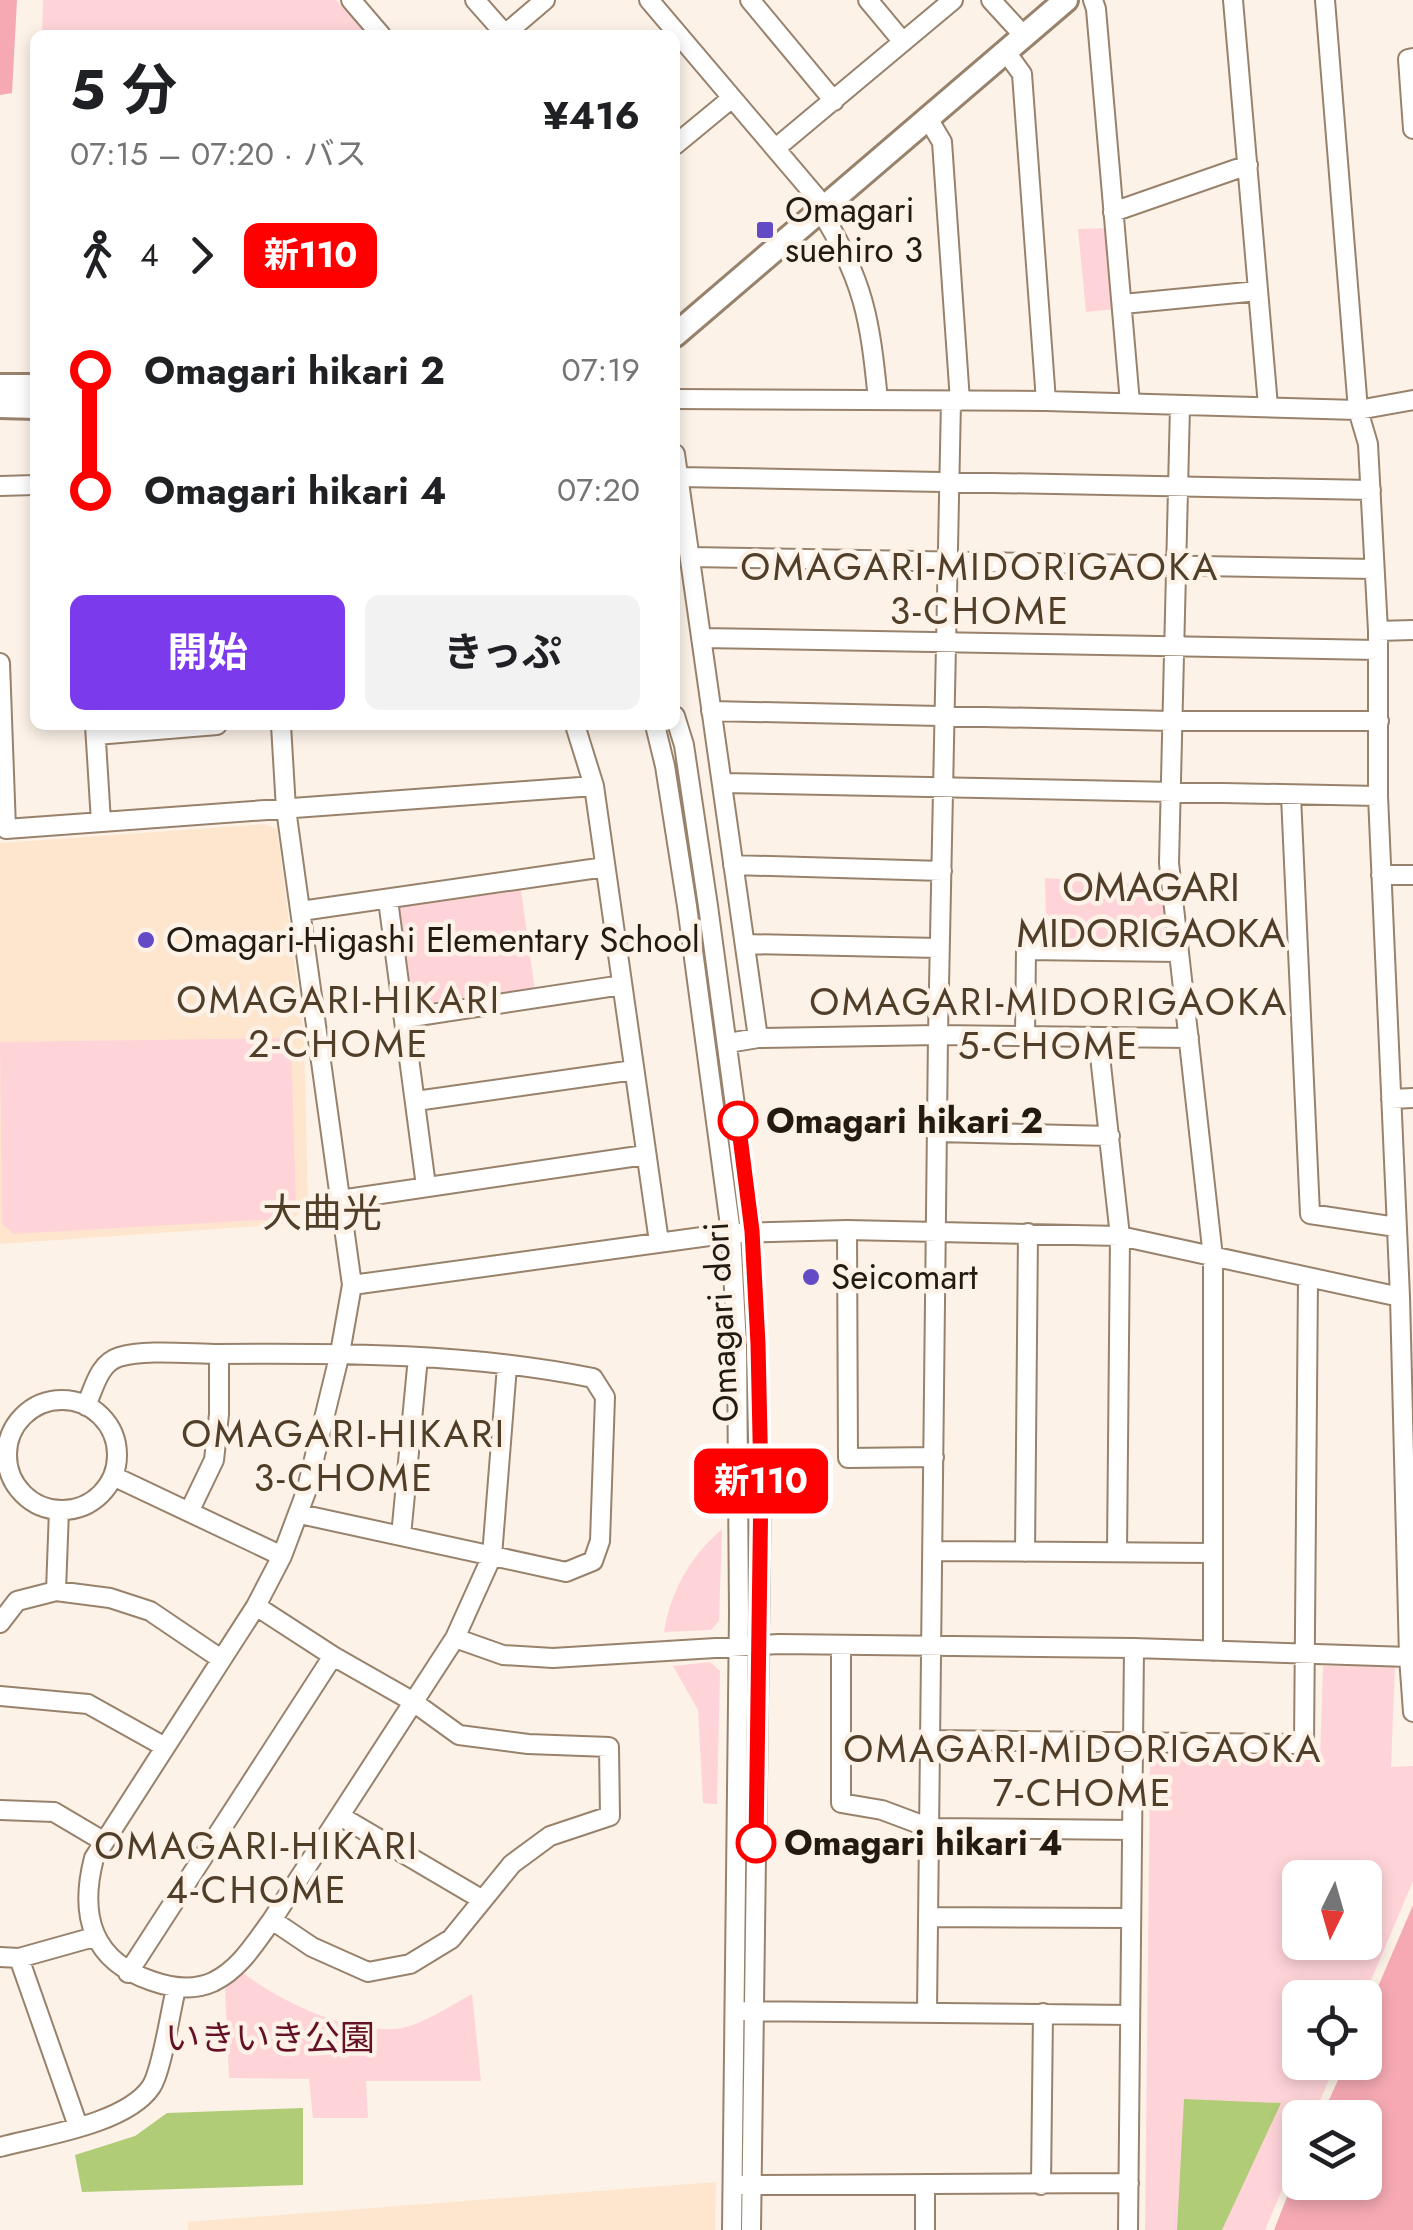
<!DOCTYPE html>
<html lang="ja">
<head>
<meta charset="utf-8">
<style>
  :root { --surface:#fff; --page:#f2f2f2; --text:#202124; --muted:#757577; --accent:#7c3aed }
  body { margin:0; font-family:Jost,"Noto Sans JP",sans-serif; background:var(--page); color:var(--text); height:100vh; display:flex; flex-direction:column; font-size:38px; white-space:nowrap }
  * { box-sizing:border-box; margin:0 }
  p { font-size:32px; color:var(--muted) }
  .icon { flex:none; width:55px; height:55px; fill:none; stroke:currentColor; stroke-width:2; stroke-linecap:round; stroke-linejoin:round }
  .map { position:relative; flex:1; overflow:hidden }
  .details { position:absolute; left:30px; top:30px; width:650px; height:700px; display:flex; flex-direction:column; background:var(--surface); border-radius:15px; box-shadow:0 5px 15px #0003 }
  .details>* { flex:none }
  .badge { padding:0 20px; border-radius:15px; font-size:35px; line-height:65px }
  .needle { width:65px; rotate:185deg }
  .buttons { position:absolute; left:1282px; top:1860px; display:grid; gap:20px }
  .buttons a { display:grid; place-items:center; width:100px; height:100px; border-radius:15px; background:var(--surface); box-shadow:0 5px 15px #0003; font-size:50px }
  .map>.badge { position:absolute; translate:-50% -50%; box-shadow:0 0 0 5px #fff }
  .legs { display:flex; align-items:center; gap:15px; height:110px; padding:0 40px; font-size:32px }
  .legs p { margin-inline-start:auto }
  .overview { display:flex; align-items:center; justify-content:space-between; height:170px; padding:0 40px }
  h1 { font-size:55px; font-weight:700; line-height:75px }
  .action { display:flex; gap:20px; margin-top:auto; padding:20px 40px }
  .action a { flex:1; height:115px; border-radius:15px; background:var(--accent); color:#fff; font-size:40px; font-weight:700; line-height:115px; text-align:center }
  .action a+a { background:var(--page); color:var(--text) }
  ul { padding:0 40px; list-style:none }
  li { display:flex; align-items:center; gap:35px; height:120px; font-size:38px }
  li i { display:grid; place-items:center; width:15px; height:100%; margin:0 12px; background:currentColor }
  li i::after { content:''; width:25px; height:25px; margin:-12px; border:8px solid; border-radius:50%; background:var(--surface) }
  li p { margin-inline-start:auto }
  li:first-child i { background:linear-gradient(#0000 50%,currentColor 0) }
  li:last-child i { background:linear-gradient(currentColor 50%,#0000 0) }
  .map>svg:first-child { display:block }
  .built { fill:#fee6ce }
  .green { fill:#ffd4d9; fill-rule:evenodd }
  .forest { fill:#f6a9b3 }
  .water { fill:#b1cc77 }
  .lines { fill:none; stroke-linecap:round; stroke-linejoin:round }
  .minor-casing { stroke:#98826c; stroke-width:22 }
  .major-casing { stroke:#98826c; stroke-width:28 }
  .minor { stroke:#fff; stroke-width:18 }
  .major { stroke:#fff; stroke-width:22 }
  .line-1-casing { stroke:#fff; stroke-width:22 }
  .line-1 { stroke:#f00; stroke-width:15 }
  .poi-dot { fill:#624bc4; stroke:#fcf2e8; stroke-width:4 }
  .stop-1-dot { fill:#fff; stroke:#f00; stroke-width:5 }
  .labels { text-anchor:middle; stroke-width:9; stroke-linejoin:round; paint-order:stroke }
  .poi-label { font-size:35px; fill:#231b12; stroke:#fcf2e8; text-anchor:start }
  .stop-label { font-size:35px; font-weight:bold; fill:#231b12; stroke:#fcf2e8; text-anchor:start }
  .street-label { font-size:35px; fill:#231b12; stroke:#fcf2e8 }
  .park-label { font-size:35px; fill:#641127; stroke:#fcf2e8 }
  .neighbourhood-label { font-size:38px; letter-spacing:2.5px; fill:#513e29; stroke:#fcf2e8 }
  .quarter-label { font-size:40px; fill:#513e29; stroke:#fcf2e8 }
</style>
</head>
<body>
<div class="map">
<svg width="1413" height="2230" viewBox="0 0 1413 2230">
  <rect width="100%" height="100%" fill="#fcf2e8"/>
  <!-- built -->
  <path class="built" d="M 265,824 L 277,829 L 304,1037 L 308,1203 L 289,1224 L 0,1244 L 0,843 Z
    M 716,2182 L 715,2230 L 188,2230 L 188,2222 Z"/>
  <!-- green -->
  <path class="green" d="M 43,0 L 336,0 L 367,35 L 42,35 Z
    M 1110,228 L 1117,309 L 1086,312 L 1078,229 Z
    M 1045,878 L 1171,886 L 1179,952 L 1018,943 L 1046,918 Z
    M 520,883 L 536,998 L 405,1018 L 388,900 Z
    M 291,1038 L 296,1203 L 279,1219 L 13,1234 L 2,1224 L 0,1042 Z
    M 722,1529 L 719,1621 L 711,1630 L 664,1632 C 671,1590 690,1557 722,1529 Z
    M 710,1662 L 720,1671 L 717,1804 L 703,1803 L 698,1710 L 673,1666 Z
    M 1395,1665 L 1391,1767 L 1413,1766 L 1413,1881 L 1364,1997 L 1300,1998 L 1300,2062 L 1336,2063 L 1313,2117 L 1300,2118 L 1300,2147 L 1265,2230 L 1145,2230 L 1150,1765 L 1156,1758 L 1320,1760 L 1323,1666 ZM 1300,1878 L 1365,1878 L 1365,1942 L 1300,1942 Z
    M 242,1972 C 280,2002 351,2036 402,2028 C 421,2025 454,2004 472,1994 L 481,2081 L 366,2081 L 368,2118 L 313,2118 L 309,2079 L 229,2078 L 225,1989 Z"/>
  <!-- forest -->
  <path class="forest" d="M 0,0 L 17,0 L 12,93 L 0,95 Z
    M 1413,1905 L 1413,2230 L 1274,2230 L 1300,2164 L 1300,2182 L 1365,2182 L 1365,2118 L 1321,2117 L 1346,2063 L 1365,2062 L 1365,2017 Z"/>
  <!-- water -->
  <path class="water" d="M 1184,2099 L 1281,2103 L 1222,2230 L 1177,2230 Z
    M 303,2108 L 303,2185 L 82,2192 L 75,2155 L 135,2136 L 167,2113 Z"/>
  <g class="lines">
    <defs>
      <path id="minor" d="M 351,0 L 381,35
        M 475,0 L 506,35
        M 649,0 L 824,206
        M 750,0 L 834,101
        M 868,0 L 903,42
        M 991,0 L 1024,36
        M 1093,0 L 1096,9 L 1130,403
        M 1233,0 L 1268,406
        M 1325,0 L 1358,410 L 1368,444 L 1378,631 L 1378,796 L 1400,1297 L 1409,1657 L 1413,1712
        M 504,35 L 545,0
        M 1006,52 L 1022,74 L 1046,401
        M 1413,58 L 1408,59 L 1413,129
        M 927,117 L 942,142 L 960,401
        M 675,145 L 732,98
        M 776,148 L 953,0
        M 820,210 C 864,280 870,319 878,400
        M 1113,212 L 1248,165
        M 1123,304 L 1258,291
        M 675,399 L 1046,401 L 1358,410 L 1413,400
        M 1180,406 L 1169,863 L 1213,1257 L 1213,1651
        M 675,454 L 758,1038
        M 678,477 L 1371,490
        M 0,486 L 35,485
        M 690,557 L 1374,569
        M 1378,631 L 1413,630
        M 701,638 L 1378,650
        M 0,663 L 6,829 L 594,786
        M 711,711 L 1172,721 L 1379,721
        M 675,716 L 684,745 L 708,906 L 752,1231 L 761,1482 L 751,2230
        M 95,725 L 101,822
        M 281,725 L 286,809 L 352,1285 L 340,1353 L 306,1492 L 282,1556 L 256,1606 L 94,1858 C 79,1916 92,1961 152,1981 C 172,1988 193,1991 213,1982 C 240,1969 255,1943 272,1920 L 455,1638 L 492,1556 L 507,1366
        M 575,725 L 594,786 L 659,1242
        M 655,725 L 665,766 L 687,906 L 731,1233 L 737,1345 L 739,1614 L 732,2230
        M 96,735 L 217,725
        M 723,783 L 1378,796
        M 1291,796 L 1310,1214 L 1396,1227
        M 733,865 L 942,871
        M 1381,875 L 1413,875
        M 388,900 L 426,1186
        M 301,911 L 605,867
        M 745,944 L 939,948
        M 405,1018 L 622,985
        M 1025,1036 L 1026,950 L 1179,952
        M 1098,1038 L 1120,1236 L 1117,1552
        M 728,1043 L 758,1038 L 938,1035 L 1189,1038
        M 1391,1099 L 1413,1098
        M 416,1101 L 634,1070
        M 937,1132 L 1110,1136
        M 340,1200 L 645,1155
        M 847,1230 L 848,1458 L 934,1457
        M 352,1285 L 731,1233 L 847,1230 L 1120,1236 L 1400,1297
        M7 1455a55 55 0 1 1 110 0a55 55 0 1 1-110 0Z
        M 86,1406 C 94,1388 99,1363 119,1357 C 145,1349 191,1354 219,1354 C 344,1353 470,1353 593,1378 L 605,1397 L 600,1541 L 593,1561 L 566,1572 L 300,1514
        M 113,1476 L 282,1556
        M 189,1512 L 214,1460 L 219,1414 L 219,1354
        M 401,1536 L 418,1357
        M 933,1551 L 1211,1553
        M 1025,1552 L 1028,1233
        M 56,1591 L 59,1510
        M 256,1606 L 333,1656 L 412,1701 L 459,1735 L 528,1744 L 609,1747 L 610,1816 L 550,1836 L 512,1864 L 451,1939 L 410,1964 L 368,1972 L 312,1947 L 272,1920
        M 0,1623 L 17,1601 L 56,1591 L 110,1598 L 150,1611 L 221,1659
        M 455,1638 L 503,1655 L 553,1658 L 779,1644 L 1134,1648 L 1409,1657
        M 841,1645 L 841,1803 L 882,1810 L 930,1828 L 1132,1830
        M 0,1696 L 88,1704 L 165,1747
        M 931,1740 L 1304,1744 L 1308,1278
        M 0,1810 L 54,1812 L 103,1841
        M 340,1816 L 481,1899
        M 929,1917 L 1130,1918
        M 0,1957 L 19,1958 L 94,1937
        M 19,1958 L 78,2126
        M 128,1973 L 333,1656
        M 746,2011 L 1130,2015
        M 927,2011 L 938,1035 L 951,401
        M 0,2147 C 41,2136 126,2124 151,2087 C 162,2071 170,2012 176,1989
        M 925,2184 L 925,2230
        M 740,2185 L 1129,2183
        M 1041,2185 L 1043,2013
        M 1128,2230 L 1134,1648"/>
      <path id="major" d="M 675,335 L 1066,0
        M 0,386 L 35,386
        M 0,406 L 35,407"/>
    </defs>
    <!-- minor casing -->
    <use href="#minor" class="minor-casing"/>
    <!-- major casing -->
    <use href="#major" class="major-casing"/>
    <!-- minor -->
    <use href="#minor" class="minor"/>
    <!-- major -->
    <use href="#major" class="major"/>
  </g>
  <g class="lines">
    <defs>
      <path id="line-1" d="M 738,1121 L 752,1231 L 758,1344 L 761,1482 L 756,1843"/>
    </defs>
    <!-- line-1 casing -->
    <use href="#line-1" class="line-1-casing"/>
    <!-- line-1 -->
    <use href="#line-1" class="line-1"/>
  </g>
  <!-- markers -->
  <g class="poi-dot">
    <rect x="755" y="220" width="20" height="20" rx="5"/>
    <circle cx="146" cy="940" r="10"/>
    <circle cx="811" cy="1277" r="10"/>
  </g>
  <g class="stop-1-dot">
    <circle cx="738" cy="1121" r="18"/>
    <circle cx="756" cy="1843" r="18"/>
  </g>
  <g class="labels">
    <!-- poi labels -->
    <g class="poi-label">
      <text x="785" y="222">Omagari<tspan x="785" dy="40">suehiro 3</tspan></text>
      <text x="166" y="952">Omagari-Higashi Elementary School</text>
      <text x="831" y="1289">Seicomart</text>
    </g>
    <!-- stop labels -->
    <g class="stop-label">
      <text x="766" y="1133">Omagari hikari 2</text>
      <text x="784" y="1855">Omagari hikari 4</text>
    </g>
    <!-- street labels -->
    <g class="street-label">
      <text transform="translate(721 1322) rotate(-93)" y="12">Omagari dori</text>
    </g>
    <!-- park labels -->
    <g class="park-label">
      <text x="270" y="2050">いきいき公園</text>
    </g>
    <!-- neighbourhood labels -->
    <g class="neighbourhood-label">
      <text x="980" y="580">OMAGARI-MIDORIGAOKA<tspan x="980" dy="44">3-CHOME</tspan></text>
      <text x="339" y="1013">OMAGARI-HIKARI<tspan x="339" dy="44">2-CHOME</tspan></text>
      <text x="1049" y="1015">OMAGARI-MIDORIGAOKA<tspan x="1049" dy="44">5-CHOME</tspan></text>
      <text x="344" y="1447">OMAGARI-HIKARI<tspan x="344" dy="44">3-CHOME</tspan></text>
      <text x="1083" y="1762">OMAGARI-MIDORIGAOKA<tspan x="1083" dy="44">7-CHOME</tspan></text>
      <text x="257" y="1859">OMAGARI-HIKARI<tspan x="257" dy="44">4-CHOME</tspan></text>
    </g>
    <!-- quarter labels -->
    <g class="quarter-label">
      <text x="1151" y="901">OMAGARI<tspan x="1151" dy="46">MIDORIGAOKA</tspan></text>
      <text x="322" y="1227">大曲光</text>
    </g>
  </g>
</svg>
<div class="buttons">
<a><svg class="needle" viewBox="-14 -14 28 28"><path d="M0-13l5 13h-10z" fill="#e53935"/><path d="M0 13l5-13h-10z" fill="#757577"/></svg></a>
<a><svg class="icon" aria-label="locate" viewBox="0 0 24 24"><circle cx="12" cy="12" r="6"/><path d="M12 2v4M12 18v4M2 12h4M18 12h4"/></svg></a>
<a><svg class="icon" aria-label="layers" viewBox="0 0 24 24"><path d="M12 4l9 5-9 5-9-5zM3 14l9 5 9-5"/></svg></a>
</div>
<b class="badge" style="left:761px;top:1481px;background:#f00;color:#fff">新110</b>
<section class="details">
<div class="overview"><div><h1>5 分</h1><p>07:15 – 07:20 · バス</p></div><b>¥416</b></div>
<div class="legs"><svg class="icon" aria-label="walk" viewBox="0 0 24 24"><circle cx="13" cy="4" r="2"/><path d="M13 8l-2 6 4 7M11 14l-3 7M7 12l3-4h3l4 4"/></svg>4<svg class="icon" aria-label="forward" viewBox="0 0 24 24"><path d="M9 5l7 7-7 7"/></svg><b class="badge" style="background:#f00;color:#fff">新110</b></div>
<ul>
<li><i style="color:#f00"></i><b>Omagari hikari 2</b><p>07:19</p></li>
<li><i style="color:#f00"></i><b>Omagari hikari 4</b><p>07:20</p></li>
</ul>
<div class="action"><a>開始</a><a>きっぷ</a></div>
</section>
</div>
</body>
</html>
